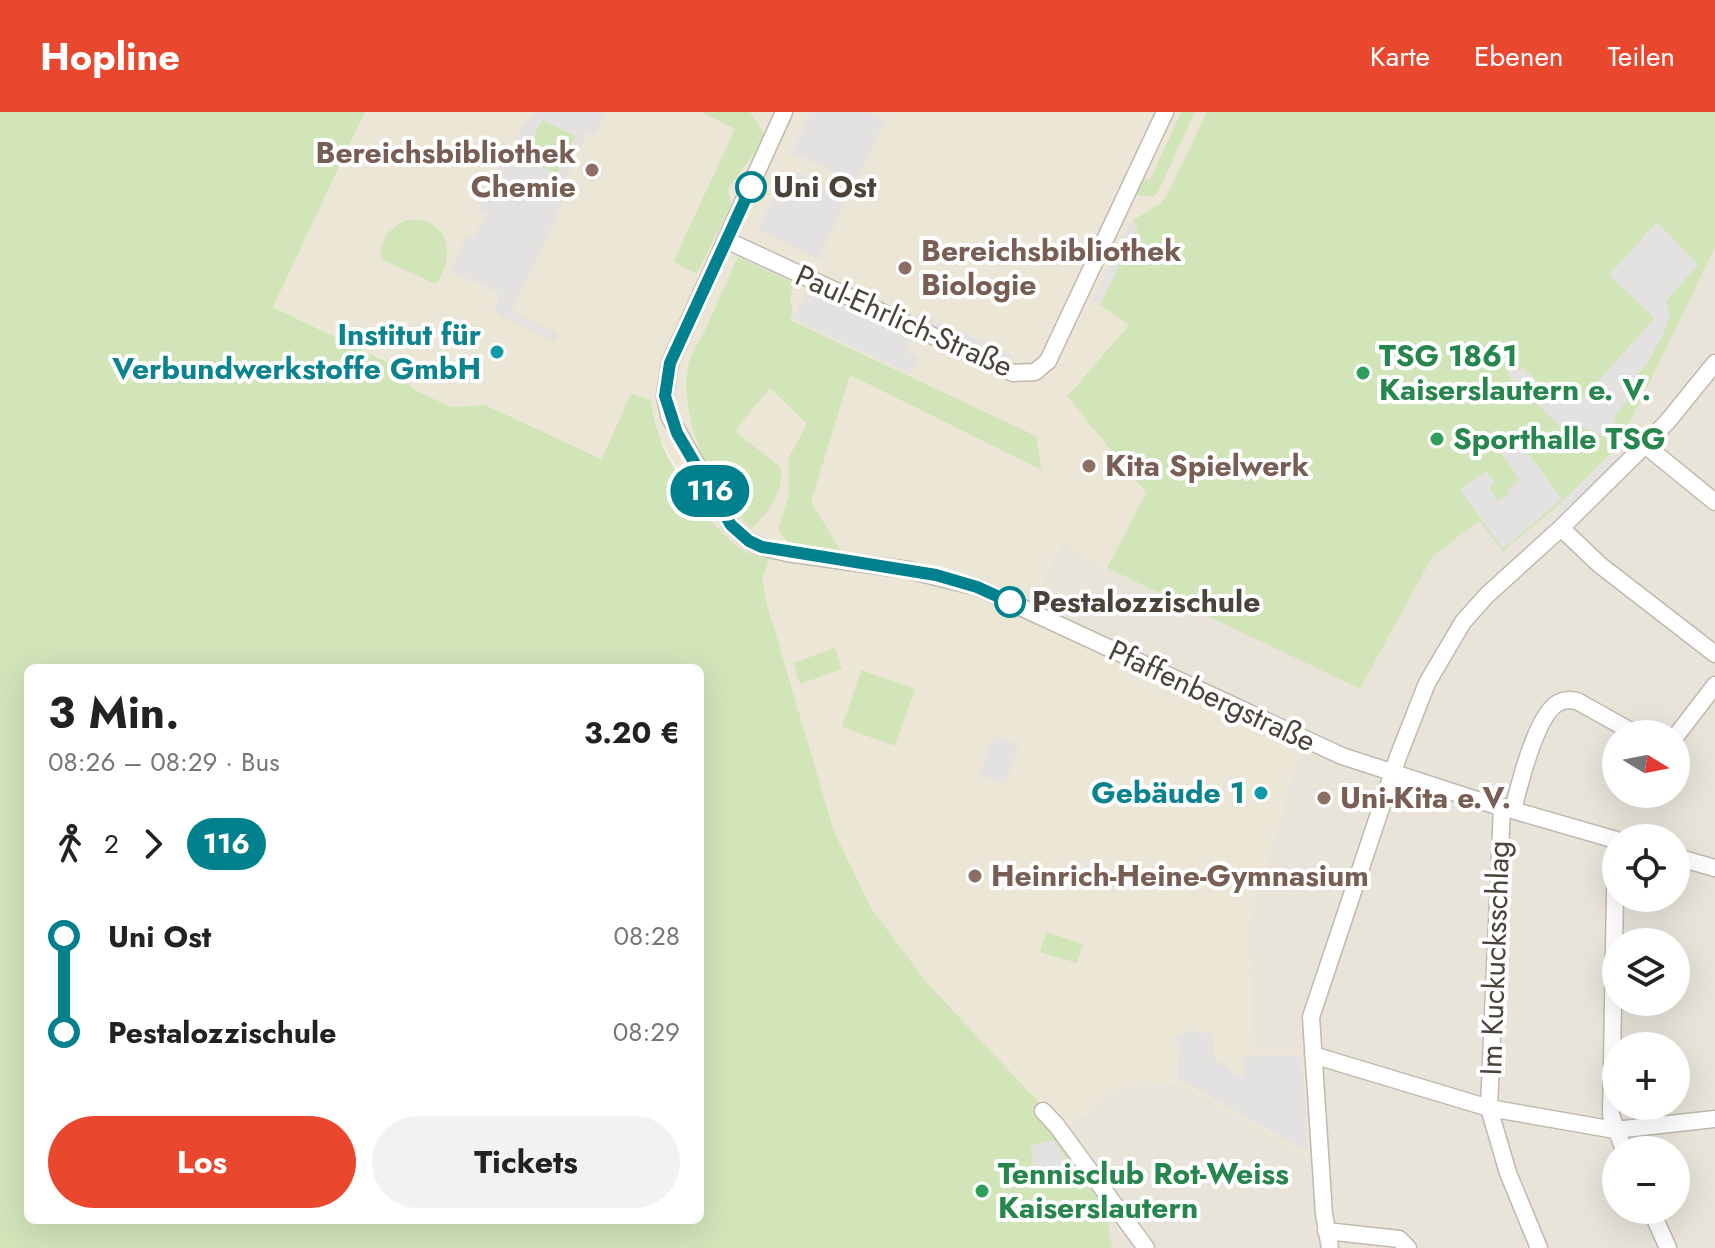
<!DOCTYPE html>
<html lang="de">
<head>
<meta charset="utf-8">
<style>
  :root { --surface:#fff; --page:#f2f2f2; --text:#222; --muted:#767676; --accent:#e9482f }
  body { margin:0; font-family:Jost,sans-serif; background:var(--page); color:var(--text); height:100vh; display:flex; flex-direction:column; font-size:30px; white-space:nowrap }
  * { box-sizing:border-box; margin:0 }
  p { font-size:26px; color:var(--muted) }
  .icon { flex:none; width:44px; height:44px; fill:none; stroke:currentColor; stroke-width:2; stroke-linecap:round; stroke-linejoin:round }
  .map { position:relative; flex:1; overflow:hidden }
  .sheet { position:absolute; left:24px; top:552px; width:680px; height:560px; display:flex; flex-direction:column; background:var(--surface); border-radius:12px; box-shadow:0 8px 32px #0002 }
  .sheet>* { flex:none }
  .badge { padding:0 16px; border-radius:26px; font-size:28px; line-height:52px }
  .needle { width:52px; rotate:100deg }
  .buttons { position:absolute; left:1602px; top:608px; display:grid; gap:16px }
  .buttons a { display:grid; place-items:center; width:88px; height:88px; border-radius:50%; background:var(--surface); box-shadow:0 8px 32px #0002; font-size:40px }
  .map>.badge { position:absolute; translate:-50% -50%; box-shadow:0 0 0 4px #fff }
  .legs { display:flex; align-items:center; gap:12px; height:88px; padding:0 24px; font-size:26px }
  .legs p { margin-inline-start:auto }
  .headline { display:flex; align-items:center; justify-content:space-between; height:136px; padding:0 24px }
  h1 { font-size:44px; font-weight:700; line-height:60px }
  .cta { display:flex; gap:16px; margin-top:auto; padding:16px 24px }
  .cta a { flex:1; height:92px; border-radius:48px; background:var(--accent); color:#fff; font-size:32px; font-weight:700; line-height:92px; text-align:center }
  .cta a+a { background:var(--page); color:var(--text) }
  ul { padding:0 24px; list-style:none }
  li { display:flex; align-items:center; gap:28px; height:96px; font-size:30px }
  li i { display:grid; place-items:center; width:12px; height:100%; margin:0 10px; background:currentColor }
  li i::after { content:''; width:20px; height:20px; margin:-10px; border:6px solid; border-radius:50%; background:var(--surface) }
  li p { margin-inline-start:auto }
  li:first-child i { background:linear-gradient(#0000 50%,currentColor 0) }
  li:last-child i { background:linear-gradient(currentColor 50%,#0000 0) }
  header { display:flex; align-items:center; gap:48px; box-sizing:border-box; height:112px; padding:0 40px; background:var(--accent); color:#fff }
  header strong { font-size:38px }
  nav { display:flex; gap:44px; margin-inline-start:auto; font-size:28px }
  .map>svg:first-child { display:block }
  .residential { fill:#e8e4da; fill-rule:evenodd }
  .education { fill:#ece6d7 }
  .green { fill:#d2e5b9; fill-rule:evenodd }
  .parking { fill:#e4e2e0; fill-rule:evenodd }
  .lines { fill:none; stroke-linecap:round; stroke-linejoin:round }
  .minor-casing { stroke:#c0b9af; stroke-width:19 }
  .minor { stroke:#fff; stroke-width:16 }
  .line-1-casing { stroke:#fff; stroke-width:18 }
  .line-1 { stroke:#00818d; stroke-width:12 }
  .education-dot { fill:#8d6e63; stroke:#fff; stroke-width:3 }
  .stop-1-dot { fill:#fff; stroke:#00818d; stroke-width:4 }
  .culture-dot { fill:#0f9aa8; stroke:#fff; stroke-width:3 }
  .leisure-dot { fill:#2e9e5b; stroke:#fff; stroke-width:3 }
  .labels { text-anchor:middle; stroke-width:8; stroke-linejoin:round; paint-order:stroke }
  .education-label { font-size:30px; font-weight:bold; fill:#785e54; stroke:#fff; text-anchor:start }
  .stop-label { font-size:30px; font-weight:bold; fill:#49433a; stroke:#fff; text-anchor:start }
  .street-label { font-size:30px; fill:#49433a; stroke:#fff }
  .culture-label { font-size:30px; font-weight:bold; fill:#0d838f; stroke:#fff; text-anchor:end }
  .leisure-label { font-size:30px; font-weight:bold; fill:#27864d; stroke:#fff; text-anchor:start }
</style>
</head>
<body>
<header>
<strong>Hopline</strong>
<nav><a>Karte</a><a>Ebenen</a><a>Teilen</a></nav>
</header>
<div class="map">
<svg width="1715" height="1136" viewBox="0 0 1715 1136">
  <rect width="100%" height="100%" fill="#f5f2ec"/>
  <!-- residential -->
  <path class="residential" d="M 1715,136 L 1715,1136 L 1112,1136 L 1104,1087 L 1064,1016 L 1120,976 L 1177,971 L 1312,1046 L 1253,938 L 1248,813 L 1302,632 L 1027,505 L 1060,429 L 1107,456 L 1360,577 L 1433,444 L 1479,409 L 1503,440 L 1560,392 L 1618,335 ZM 1616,622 L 1676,622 L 1676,682 L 1616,682 ZM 1616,726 L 1676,726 L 1676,786 L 1616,786 ZM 1616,830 L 1676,830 L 1676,890 L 1616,890 ZM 1616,934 L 1676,934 L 1676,994 L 1616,994 ZM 1616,1038 L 1676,1038 L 1676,1098 L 1616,1098 Z"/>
  <!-- education -->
  <path class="education" d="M 365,0 L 1319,0 L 1067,283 L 1146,381 L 1107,456 L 1059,430 L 1027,505 L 1302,631 L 1248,813 L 1253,938 L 1305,936 L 1312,1047 L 1177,971 L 1120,976 L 1063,1016 L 927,872 L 871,796 L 834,719 L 767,492 L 762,467 L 752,442 L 736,434 L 719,419 L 699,393 L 659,326 L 650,288 L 631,281 L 603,347 L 485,293 L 451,295 L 412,277 L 394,252 L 273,195 Z"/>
  <!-- green -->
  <path class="green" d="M 0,0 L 365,0 L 273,195 L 394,253 L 413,277 L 451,295 L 485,293 L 602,347 L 631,281 L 650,288 C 653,300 655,312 659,324 C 669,355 720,432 752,442 C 776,450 806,450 831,454 L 770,446 L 762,467 L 767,492 L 834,719 L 871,796 L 927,871 L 1063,1016 L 1104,1087 L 1112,1136 L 0,1136 ZM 28,556 L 700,556 L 700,1108 L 28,1108 Z
    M 701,0 L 750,0 L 765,23 L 759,35 L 728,77 L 731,92 L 697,162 L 673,150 L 735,17 Z
    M 1181,0 L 1195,0 L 1158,80 L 1153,85 L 1134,83 L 1142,65 L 1150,68 Z
    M 1207,0 L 1715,0 L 1715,136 L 1618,335 L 1560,392 L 1503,440 L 1479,409 L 1433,444 L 1360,577 L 1107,456 L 1146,381 L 1067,284 L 1129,213 L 1100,193 L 1138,114 L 1132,109 L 1161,91 L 1168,81 Z
    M 541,7 L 576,23 L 557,63 L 523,46 Z
    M 406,108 C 411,108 419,107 425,109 C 453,118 452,154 435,172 L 381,147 C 381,126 388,118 406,108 Z
    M 738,145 L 793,171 L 790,187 L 793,202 L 790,208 L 1036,324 L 1042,358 L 850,263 L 811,390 L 841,439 L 790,433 L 778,417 L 789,383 L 789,345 L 807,312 L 770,276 L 735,319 L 781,356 C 783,384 770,396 752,417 C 714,383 676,303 689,251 C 692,240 700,228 705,218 C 716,194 727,169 738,145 Z
    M 835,536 L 842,557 L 800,572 L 793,551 Z
    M 861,558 L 915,577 L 895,634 L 842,615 Z
    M 1046,820 L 1083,832 L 1077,851 L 1040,840 Z"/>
  <!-- parking -->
  <path class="parking" d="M 534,0 L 607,0 L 596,23 L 588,20 L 557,87 L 563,91 L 512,199 L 558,222 L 555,230 L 503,205 L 494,198 L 498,188 L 498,181 L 450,158 L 467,123 L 474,126 L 485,103 L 478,98 L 501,50 L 505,51 L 521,17 ZM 542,8 L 576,24 L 557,62 L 523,46 Z
    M 811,0 L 868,0 L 885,8 L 856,70 L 792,41 Z
    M 794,59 L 848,85 L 819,148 L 758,118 L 778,73 L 786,76 Z
    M 1132,109 L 1138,114 L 1100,193 L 1093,188 Z
    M 1657,110 L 1698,153 L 1666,189 L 1670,201 L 1665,218 L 1648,250 L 1631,270 L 1636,278 L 1615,303 L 1611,327 L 1570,309 L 1562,316 L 1510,266 L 1502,243 L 1519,259 L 1523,256 L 1559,290 L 1570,279 L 1581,288 L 1655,206 L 1609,163 Z
    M 809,173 L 913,222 L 905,239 L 918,246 L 910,262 L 793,207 Z
    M 930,206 L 1013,243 L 1008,254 L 926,216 Z
    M 1519,329 L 1562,387 L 1503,437 L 1460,378 L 1486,359 L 1495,371 L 1489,376 L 1498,389 L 1510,381 L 1508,377 L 1520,368 L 1502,342 Z
    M 1613,341 L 1618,348 L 1564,399 L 1560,392 Z
    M 994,624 L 1019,633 L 1005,672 L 979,663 Z
    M 1192,917 L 1195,921 L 1213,921 L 1214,946 L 1245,968 L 1244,945 L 1302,943 L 1308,1040 L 1178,967 L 1179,933 L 1175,926 Z
    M 1053,1028 L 1083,1069 L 1037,1076 L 1030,1034 Z"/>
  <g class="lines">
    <defs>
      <path id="minor" d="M 784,0 L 670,251 L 665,284 L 669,304 L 731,413 L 749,429 L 762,435 L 787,441 L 908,458 L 977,475 L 1342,644 L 1474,687 L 1616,728
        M 726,128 L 1013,261 L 1035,260 L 1048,249 L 1165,0
        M 1645,333 L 1715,390
        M 1561,416 L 1600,453 L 1715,542
        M 1676,624 L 1715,573
        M 1502,695 L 1489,996 L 1508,1061 L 1539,1136
        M 1513,698 C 1519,674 1536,603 1558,591 C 1564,587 1571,588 1577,589 L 1636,622
        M 1616,728 L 1611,1003 L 1624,1038
        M 1676,745 L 1715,756
        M 1313,943 L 1489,996 L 1615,1018 L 1715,1007
        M 1043,999 L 1057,1014 L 1146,1136
        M 1651,1098 L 1668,1136
        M 1326,1119 L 1399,1127 L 1408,1136
        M 1330,1136 L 1324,1102 L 1311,905 L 1398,645 L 1427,571 L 1463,510 L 1487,483 L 1561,416 L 1645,333 L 1668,309 L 1715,251"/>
    </defs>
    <!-- minor casing -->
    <use href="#minor" class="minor-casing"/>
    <!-- minor -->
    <use href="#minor" class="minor"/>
  </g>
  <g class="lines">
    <defs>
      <path id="line-1" d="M 751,75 L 670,251 L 665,284 L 677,321 L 731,413 L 749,429 L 762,435 L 936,463 L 977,475 L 1010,490"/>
    </defs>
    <!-- line-1 casing -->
    <use href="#line-1" class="line-1-casing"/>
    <!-- line-1 -->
    <use href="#line-1" class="line-1"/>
  </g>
  <!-- markers -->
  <g class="education-dot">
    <circle cx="592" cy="58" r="8"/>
    <circle cx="905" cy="156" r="8"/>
    <circle cx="1089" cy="354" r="8"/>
    <circle cx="1324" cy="686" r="8"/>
    <circle cx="975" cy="764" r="8"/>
  </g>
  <g class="stop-1-dot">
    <circle cx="751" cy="75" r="14"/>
    <circle cx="1010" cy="490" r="14"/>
  </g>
  <g class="culture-dot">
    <circle cx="497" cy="240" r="8"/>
    <circle cx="1261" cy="681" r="8"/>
  </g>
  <g class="leisure-dot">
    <circle cx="1363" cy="261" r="8"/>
    <circle cx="1437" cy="327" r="8"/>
    <circle cx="982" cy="1079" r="8"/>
  </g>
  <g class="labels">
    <!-- education labels -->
    <g class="education-label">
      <text x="576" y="51" text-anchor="end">Bereichsbibliothek<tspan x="576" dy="34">Chemie</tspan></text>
      <text x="921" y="149">Bereichsbibliothek<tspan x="921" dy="34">Biologie</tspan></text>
      <text x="1105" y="364">Kita Spielwerk</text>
      <text x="1340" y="696">Uni-Kita e.V.</text>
      <text x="991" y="774">Heinrich-Heine-Gymnasium</text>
    </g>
    <!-- stop labels -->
    <g class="stop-label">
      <text x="773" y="85">Uni Ost</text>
      <text x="1032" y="500">Pestalozzischule</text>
    </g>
    <!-- street labels -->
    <g class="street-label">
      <text transform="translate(904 209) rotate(24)" y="10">Paul-Ehrlich-Straße</text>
      <text transform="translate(1212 584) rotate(25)" y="10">Pfaffenbergstraße</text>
      <text transform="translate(1495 846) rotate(-88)" y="10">Im Kuckucksschlag</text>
    </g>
    <!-- culture labels -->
    <g class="culture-label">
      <text x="481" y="233">Institut für<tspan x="481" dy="34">Verbundwerkstoffe GmbH</tspan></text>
      <text x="1245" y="691">Gebäude 1</text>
    </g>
    <!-- leisure labels -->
    <g class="leisure-label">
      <text x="1379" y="254">TSG 1861<tspan x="1379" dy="34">Kaiserslautern e. V.</tspan></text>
      <text x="1453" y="337">Sporthalle TSG</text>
      <text x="998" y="1072">Tennisclub Rot-Weiss<tspan x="998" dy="34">Kaiserslautern</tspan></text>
    </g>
  </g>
</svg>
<div class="buttons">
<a><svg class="needle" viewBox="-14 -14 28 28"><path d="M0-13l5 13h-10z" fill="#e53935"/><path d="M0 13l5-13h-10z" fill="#767676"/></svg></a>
<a><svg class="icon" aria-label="locate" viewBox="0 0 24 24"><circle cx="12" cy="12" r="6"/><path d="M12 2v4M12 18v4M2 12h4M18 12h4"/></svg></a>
<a><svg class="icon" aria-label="layers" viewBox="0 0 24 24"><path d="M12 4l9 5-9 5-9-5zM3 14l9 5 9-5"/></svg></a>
<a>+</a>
<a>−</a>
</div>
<b class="badge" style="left:710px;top:379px;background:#00818d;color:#fff">116</b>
<section class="sheet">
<div class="headline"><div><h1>3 Min.</h1><p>08:26 – 08:29 · Bus</p></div><b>3.20 €</b></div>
<div class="legs"><svg class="icon" aria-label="walk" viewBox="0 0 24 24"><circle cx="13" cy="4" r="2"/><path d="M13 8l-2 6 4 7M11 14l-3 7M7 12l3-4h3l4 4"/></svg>2<svg class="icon" aria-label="forward" viewBox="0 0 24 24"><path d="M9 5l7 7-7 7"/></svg><b class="badge" style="background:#00818d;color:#fff">116</b></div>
<ul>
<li><i style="color:#00818d"></i><b>Uni Ost</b><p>08:28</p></li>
<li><i style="color:#00818d"></i><b>Pestalozzischule</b><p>08:29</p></li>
</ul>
<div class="cta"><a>Los</a><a>Tickets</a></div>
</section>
</div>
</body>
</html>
